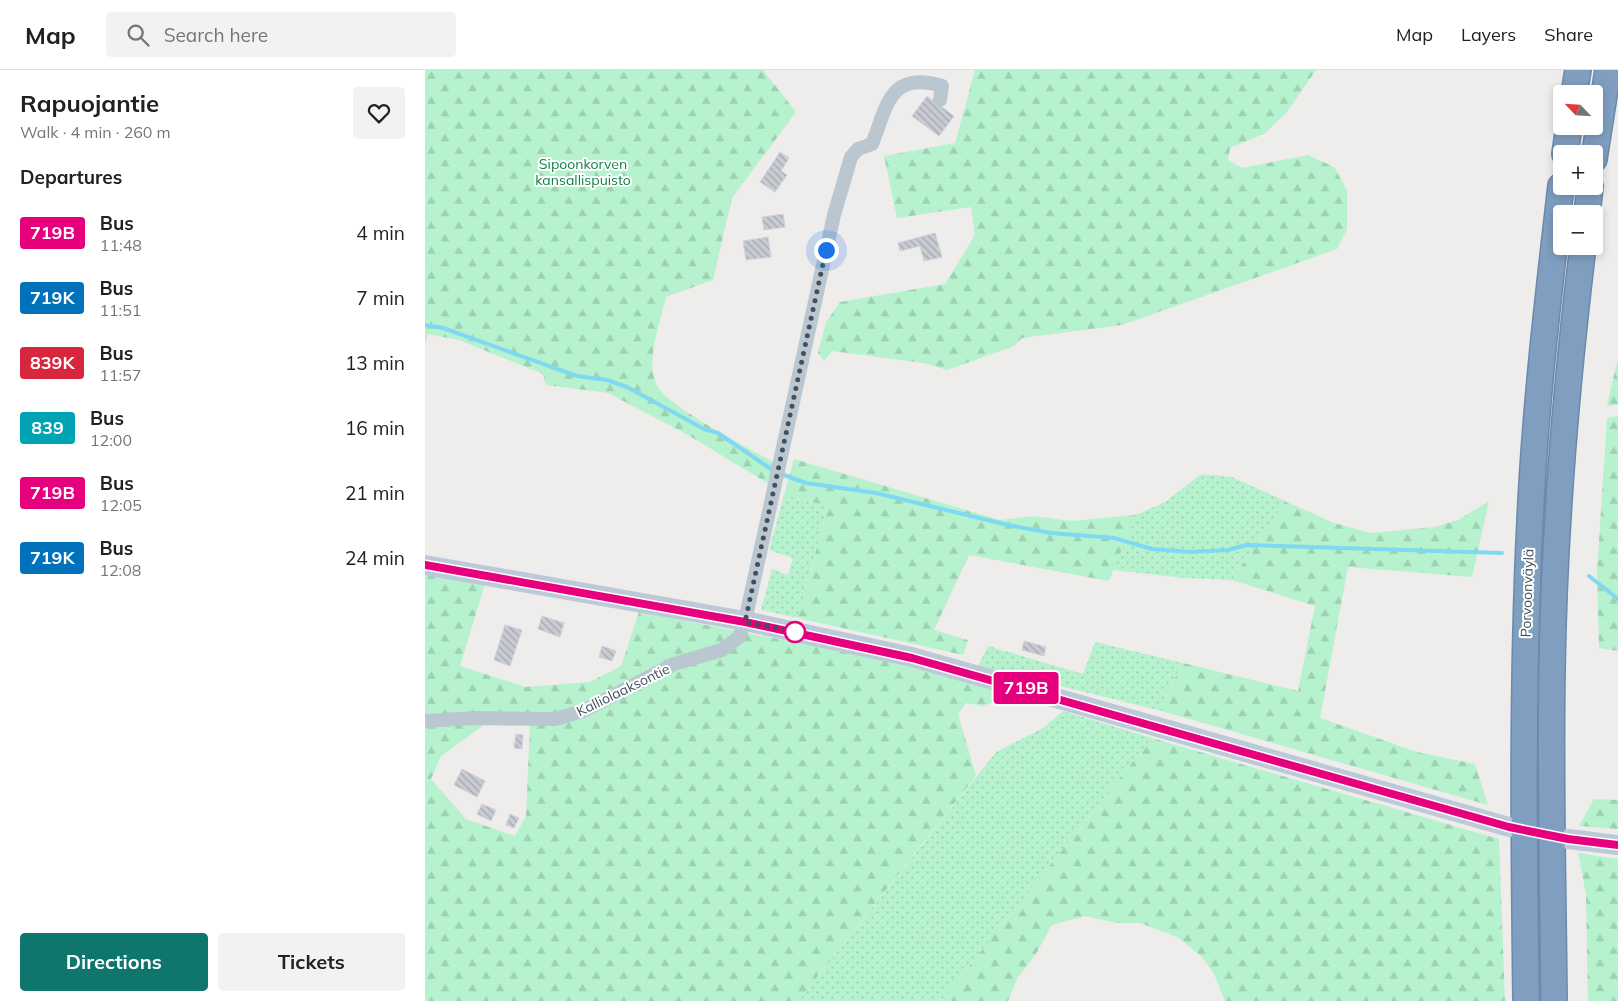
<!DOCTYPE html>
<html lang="en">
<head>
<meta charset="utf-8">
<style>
  :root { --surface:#fff; --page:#f2f2f2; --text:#202124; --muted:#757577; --line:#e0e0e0; --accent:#0f766e }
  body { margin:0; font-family:Mulish,sans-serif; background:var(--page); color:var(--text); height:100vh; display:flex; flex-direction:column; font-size:19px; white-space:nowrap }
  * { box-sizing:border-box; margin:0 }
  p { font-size:16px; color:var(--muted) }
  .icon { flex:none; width:28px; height:28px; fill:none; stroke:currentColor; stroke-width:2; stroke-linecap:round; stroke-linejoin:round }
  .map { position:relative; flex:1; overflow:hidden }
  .details { display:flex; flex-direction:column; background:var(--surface); width:425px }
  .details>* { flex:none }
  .badge { padding:0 10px; border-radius:4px; font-size:18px; line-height:32px }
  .needle { width:32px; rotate:295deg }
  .controls { position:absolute; left:1128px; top:15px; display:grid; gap:10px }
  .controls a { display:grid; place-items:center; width:50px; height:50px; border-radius:5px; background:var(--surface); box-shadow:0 2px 8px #0003; font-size:25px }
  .you { position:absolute; width:25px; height:25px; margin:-12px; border:4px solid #fff; border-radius:50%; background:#1a73e8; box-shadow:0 0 0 8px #1a73e833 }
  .map>.badge { position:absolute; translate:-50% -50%; box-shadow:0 0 0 2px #fff }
  h2 { padding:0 20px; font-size:19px; line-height:45px }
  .round { display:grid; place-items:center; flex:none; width:52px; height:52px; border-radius:5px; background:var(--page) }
  .summary { display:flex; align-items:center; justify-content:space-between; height:85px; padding:0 20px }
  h1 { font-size:24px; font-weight:700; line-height:38px }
  .cta { display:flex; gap:10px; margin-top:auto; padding:10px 20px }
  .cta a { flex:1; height:58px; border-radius:5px; background:var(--accent); color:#fff; font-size:20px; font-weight:700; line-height:58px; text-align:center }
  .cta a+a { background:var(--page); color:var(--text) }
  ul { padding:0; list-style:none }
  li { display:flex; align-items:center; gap:15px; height:65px; padding:0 20px }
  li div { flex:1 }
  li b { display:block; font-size:19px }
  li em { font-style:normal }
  li .badge { min-width:55px; font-weight:700; text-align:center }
  header { display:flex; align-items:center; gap:30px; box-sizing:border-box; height:70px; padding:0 25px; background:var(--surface); border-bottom:1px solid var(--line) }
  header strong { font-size:24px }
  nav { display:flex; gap:28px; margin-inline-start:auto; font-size:18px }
  .search { width:350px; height:45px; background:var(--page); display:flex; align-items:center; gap:12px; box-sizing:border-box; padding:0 18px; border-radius:5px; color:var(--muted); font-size:19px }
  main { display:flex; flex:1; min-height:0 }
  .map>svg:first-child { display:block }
  .grass { fill:url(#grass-dots) }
  .forest { fill:url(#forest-firs); fill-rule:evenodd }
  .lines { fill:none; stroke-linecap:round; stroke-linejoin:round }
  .stream { stroke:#7fd9f2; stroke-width:4 }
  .building { fill:url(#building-back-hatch); stroke:#d0d2d9 }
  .highway-casing { stroke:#6b89ac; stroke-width:28 }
  .street { stroke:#bbc7d0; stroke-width:14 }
  .secondary { stroke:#bdc9d8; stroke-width:20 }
  .highway { stroke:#7f9ec0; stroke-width:25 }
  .line-casing { stroke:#fff; stroke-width:11 }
  .line { stroke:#e6007e; stroke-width:8 }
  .walk { stroke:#43505b; stroke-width:5; stroke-dasharray:0 9 }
  .stop-dot { fill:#fff; stroke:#e6007e; stroke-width:2.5 }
  .labels { text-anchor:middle; stroke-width:4; stroke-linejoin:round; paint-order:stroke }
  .park-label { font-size:14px; fill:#0f8149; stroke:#fff }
  .street-label { font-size:14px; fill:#43505b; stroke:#fff }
</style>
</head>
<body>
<header>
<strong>Map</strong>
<div class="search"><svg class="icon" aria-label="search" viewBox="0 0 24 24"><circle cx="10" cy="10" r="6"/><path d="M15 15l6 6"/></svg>Search here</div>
<nav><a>Map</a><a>Layers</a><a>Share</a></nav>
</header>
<main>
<section class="details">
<div class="summary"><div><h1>Rapuojantie</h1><p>Walk · 4 min · 260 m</p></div><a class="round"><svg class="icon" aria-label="heart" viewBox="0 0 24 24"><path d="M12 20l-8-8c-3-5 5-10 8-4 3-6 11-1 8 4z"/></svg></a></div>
<h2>Departures</h2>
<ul>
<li><span class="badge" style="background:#e6007e;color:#fff">719B</span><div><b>Bus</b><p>11:48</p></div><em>4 min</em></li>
<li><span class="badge" style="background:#0072bc;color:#fff">719K</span><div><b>Bus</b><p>11:51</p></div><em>7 min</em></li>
<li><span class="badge" style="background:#d7263d;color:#fff">839K</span><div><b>Bus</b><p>11:57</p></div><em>13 min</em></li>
<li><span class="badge" style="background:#00a3b4;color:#fff">839</span><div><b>Bus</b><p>12:00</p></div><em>16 min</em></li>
<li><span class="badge" style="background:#e6007e;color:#fff">719B</span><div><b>Bus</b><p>12:05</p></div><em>21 min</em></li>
<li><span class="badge" style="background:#0072bc;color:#fff">719K</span><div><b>Bus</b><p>12:08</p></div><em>24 min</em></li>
</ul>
<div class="cta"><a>Directions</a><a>Tickets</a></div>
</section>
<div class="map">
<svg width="1193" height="931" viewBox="0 0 1193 931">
  <defs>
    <pattern id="grass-dots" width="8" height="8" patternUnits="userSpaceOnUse" patternTransform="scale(1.25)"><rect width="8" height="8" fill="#b6f2cd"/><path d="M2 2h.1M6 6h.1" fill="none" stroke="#9ed1b2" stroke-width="1.8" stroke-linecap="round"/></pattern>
    <pattern id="forest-firs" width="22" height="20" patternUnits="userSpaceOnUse" patternTransform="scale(1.25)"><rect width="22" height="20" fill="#b6f2cd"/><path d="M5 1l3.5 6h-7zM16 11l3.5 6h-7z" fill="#9ed1b2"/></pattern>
    <pattern id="building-back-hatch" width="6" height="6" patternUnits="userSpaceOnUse" patternTransform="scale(1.25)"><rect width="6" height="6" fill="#c8cbd2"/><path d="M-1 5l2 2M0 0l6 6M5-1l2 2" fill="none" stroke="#a4a7ad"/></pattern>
  </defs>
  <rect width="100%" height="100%" fill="#efecec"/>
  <!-- grass -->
  <path class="grass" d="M 776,404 L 807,407 L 860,431 L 807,510 L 760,508 L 688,500 L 711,445 L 740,432 Z
    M 359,425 L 403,436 L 373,548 L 336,540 L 347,499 L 363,505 L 368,488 L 344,480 Z
    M 670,572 L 758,593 L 733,640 L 553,596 L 563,576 L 658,604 Z
    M 638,641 L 727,668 L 516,931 L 373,931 L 571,682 L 618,658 Z"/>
  <!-- forest -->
  <path class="forest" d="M 0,0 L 338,0 L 371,42 L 307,128 L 288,210 L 241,227 C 235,253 221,288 231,314 C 239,335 329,381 352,394 L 344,414 L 263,365 L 183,323 L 121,315 L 118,304 L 34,270 L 3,264 L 0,275 Z
    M 550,0 L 891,0 L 862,42 L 839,64 L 805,78 L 803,90 L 817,98 L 883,85 L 909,97 L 922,120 L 922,159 L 912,179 L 697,255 L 597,268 L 589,276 L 522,300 L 499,293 L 407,281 L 399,291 L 393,283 L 401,252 L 415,232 L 520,214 L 550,165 L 546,137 L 472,148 L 459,86 L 530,73 Z
    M 1193,287 L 1193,335 L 1182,336 Z
    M 1193,346 L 1193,581 L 1174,578 L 1172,502 L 1182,348 Z
    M 369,389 L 575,450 L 609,446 L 646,451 L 711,445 L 684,511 L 544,485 L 509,560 L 543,570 L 538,585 L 373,548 L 403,436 L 359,425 Z
    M 860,431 L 909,453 L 946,463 L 1010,457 L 1033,450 L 1064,431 L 1047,507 L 923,497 L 895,648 L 992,682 L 1050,694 L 1063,735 L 733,640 L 758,593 L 873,621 L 890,536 L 807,510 Z
    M 0,502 L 60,514 L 35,596 L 101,617 L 165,612 L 196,596 L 214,542 L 369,572 L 383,570 L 589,624 L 558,636 L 541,633 L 533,644 L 551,706 L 373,931 L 0,931 ZM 59,655 L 105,655 L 101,746 L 90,766 L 41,749 L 6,709 L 16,686 Z
    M 727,668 L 1074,769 L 1080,931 L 800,931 L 789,904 L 778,888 L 754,868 L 715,853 L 692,853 L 660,846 L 627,855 L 611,884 L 593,907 L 583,931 L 516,931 Z
    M 1169,729 L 1193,730 L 1193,759 L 1154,756 Z
    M 1153,783 L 1193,789 L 1193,931 L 1163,931 L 1161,824 Z"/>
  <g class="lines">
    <!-- stream -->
    <path class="stream" d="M 0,255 L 18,258 L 152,306 L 182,310 L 202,317 L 279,359 L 293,363 L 349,401
      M 356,404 L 381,413 L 451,423 L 583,455 L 626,463 L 689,468 L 727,479 L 765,482 L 803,480 L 821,475 L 1077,483
      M 1164,506 L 1193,529"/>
  </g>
  <!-- building -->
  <path class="building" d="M 502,26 L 529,46 L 514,66 L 487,46 Z
    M 355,82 L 364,88 L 356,101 L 362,105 L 350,122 L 335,112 Z
    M 358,144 L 360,157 L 339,160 L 337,147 Z
    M 510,163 L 517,187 L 499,191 L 495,176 L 475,181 L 473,173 Z
    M 343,167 L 346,187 L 321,190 L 318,171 Z
    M 117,546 L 139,553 L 135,567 L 113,559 Z
    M 80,555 L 97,560 L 85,596 L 69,590 Z
    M 599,571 L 621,577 L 619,586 L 597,580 Z
    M 177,576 L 191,581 L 187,591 L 174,587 Z
    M 91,664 L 98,665 L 97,679 L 89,678 Z
    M 37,699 L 60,711 L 52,727 L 29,715 Z
    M 57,734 L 71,740 L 66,751 L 52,744 Z
    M 85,744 L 94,748 L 89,758 L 81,755 Z"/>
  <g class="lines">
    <defs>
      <path id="highway" d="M 1149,24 L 1153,0
        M 1140,84 L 1144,56
        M 1169,89 L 1183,0
        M 1162,144 L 1165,116
        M 1101,931 C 1099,771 1097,611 1105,451 C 1110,339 1123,228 1136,116
        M 1129,931 C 1128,821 1125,711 1127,600 C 1129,459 1141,317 1158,176"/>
    </defs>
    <!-- highway casing -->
    <use href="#highway" class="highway-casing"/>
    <!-- street -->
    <path class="street" d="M 0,651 L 50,648 L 130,649 L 158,641 L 249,594 L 297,580 L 314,567 L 320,551 L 409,145 L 426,87 L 433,79 L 447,74 C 462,37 464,0 517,16 L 515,30"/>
    <!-- secondary -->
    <path class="secondary" d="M 0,495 L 320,551 L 487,587 L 1084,757
      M 1143,769 L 1193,775"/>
    <!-- highway -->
    <use href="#highway" class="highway"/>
  </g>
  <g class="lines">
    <defs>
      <path id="line" d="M 0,495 L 320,552 L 487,588 L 1084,757 L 1143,769 L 1193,775"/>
    </defs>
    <!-- line casing -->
    <use href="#line" class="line-casing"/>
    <!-- line -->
    <use href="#line" class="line"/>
    <!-- walk -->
    <path class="walk" d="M 370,562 L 378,563 L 320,552 L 401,180"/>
  </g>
  <!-- markers -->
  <circle class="stop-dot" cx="370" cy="562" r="10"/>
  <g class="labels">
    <!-- park labels -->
    <g class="park-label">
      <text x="158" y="99">Sipoonkorven<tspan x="158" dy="16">kansallispuisto</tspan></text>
    </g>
    <!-- street labels -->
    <g class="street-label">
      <text transform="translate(1102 523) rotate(-88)" y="5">Porvoonväylä</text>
      <text transform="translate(198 620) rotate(-26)" y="5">Kalliolaaksontie</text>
    </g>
  </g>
</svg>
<div class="controls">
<a><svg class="needle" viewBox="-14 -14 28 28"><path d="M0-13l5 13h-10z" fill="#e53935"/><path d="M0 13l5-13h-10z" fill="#757577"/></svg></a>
<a>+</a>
<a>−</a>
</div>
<div class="you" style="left:401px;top:180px"></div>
<b class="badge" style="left:601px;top:618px;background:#e6007e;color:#fff">719B</b>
</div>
</main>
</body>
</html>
